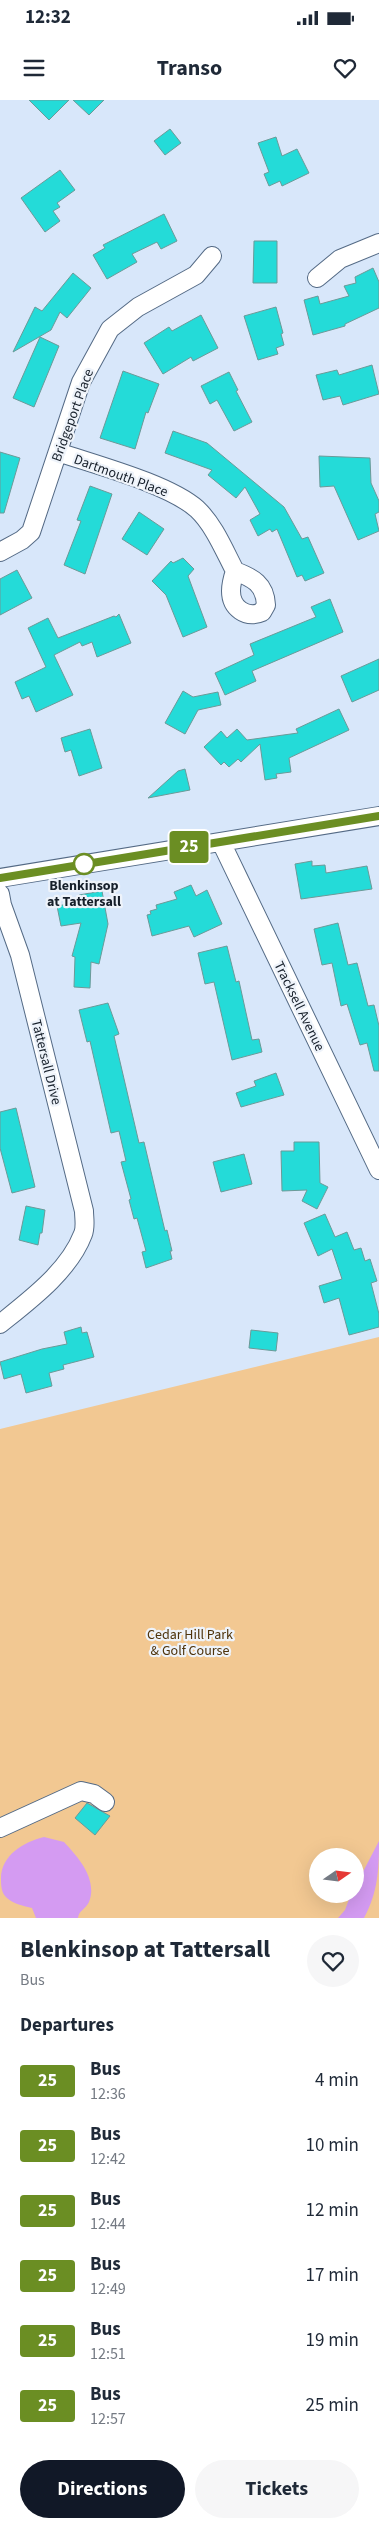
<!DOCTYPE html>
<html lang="en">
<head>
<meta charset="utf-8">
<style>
  :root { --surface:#fff; --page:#f6f6f7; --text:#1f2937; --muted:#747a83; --accent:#111827 }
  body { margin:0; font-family:"Source Sans 3",sans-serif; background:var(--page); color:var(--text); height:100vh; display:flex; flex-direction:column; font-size:19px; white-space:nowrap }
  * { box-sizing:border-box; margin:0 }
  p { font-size:16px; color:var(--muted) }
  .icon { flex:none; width:28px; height:28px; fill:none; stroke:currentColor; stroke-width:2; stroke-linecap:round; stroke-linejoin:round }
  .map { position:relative; height:1818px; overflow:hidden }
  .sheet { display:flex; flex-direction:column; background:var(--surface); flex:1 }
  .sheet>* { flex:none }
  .badge { padding:0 10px; border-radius:4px; font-size:18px; line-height:32px }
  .needle { width:32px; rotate:76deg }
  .fabs { position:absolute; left:309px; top:1748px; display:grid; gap:10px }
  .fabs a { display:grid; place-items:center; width:55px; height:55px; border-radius:50%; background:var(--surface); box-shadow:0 5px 20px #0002; font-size:25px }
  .map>.badge { position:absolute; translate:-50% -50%; box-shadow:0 0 0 2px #fff }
  h2 { padding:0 20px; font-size:19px; line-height:45px }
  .round { display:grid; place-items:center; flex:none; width:52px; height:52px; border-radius:26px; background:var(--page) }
  .summary { display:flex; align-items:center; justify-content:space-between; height:85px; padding:0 20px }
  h1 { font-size:24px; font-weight:700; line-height:38px }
  .primary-button { display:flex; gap:10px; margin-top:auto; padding:10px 20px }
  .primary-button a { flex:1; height:58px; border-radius:30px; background:var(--accent); color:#fff; font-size:20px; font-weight:700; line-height:58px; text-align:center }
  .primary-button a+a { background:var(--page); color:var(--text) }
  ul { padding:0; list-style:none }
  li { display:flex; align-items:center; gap:15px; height:65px; padding:0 20px }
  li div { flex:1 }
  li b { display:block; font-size:19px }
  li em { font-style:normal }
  li .badge { min-width:55px; font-weight:700; text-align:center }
  .status { display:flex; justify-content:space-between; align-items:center; height:35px; padding:0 25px; background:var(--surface); direction:ltr }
  .status svg { height:14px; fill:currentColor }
  header { display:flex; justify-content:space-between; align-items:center; height:65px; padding:0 20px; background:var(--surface); font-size:22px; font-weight:700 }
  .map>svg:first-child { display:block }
  .green { fill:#f2c892; fill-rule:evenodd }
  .water { fill:#d49bf2 }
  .building { fill:#24dbd8; stroke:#6b9a98 }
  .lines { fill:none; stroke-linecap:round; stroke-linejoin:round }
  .minor-casing { stroke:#546a85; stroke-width:20 }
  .minor { stroke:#fff; stroke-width:18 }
  .line-casing { stroke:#fff; stroke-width:11 }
  .line { stroke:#6b8e23; stroke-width:8 }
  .stop-dot { fill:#fff; stroke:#6b8e23; stroke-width:2.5 }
  .labels { text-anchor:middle; stroke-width:4.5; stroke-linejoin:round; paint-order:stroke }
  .street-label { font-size:14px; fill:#161f2a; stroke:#eef3fa }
  .stop-label { font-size:14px; font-weight:bold; fill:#161f2a; stroke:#eef3fa }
  .park-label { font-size:14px; fill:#4e330b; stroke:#eef3fa }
</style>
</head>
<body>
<div class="status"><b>12:32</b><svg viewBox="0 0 49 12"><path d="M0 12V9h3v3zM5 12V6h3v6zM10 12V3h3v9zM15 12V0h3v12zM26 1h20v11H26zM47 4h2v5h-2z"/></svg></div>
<header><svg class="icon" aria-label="menu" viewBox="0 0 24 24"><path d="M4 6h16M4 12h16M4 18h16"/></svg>Transo<svg class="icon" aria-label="heart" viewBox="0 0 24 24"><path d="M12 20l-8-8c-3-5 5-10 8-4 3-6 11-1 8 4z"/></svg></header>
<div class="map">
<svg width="379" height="1818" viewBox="0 0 379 1818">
  <rect width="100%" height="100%" fill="#d8e7fa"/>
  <!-- green -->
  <path class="green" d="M 379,1237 L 379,1818 L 0,1818 L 0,1329 ZM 318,1756 L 355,1756 L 355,1794 L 318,1794 Z"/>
  <!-- water -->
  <path class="water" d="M 44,1737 L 64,1742 C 78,1757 98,1779 89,1802 C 86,1809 79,1810 78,1818 L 36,1818 L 32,1808 C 24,1806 13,1804 7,1798 C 2,1794 1,1787 1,1780 C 0,1756 23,1742 44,1737 Z
    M 379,1741 C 379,1770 378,1792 364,1818 L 338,1818 L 345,1810 L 351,1794 L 355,1794 L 355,1787 Z"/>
  <!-- building -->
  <path class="building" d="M 29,0 L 69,0 L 49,20 Z
    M 73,0 L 104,0 L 89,15 Z
    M 170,29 L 181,43 L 165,55 L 154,41 Z
    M 276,37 L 282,56 L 297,49 L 309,73 L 282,86 L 280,81 L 269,86 L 264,74 L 269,72 L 258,43 Z
    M 60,70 L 75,90 L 57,103 L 60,107 L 53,111 L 60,121 L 45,132 L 21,98 Z
    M 164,114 L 177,141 L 161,149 L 157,142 L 132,154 L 137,162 L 107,179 L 93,155 L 105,148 L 103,145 Z
    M 254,141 L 277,141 L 277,183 L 253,183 Z
    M 373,168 L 379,182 L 379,208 L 345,224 L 345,226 L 313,235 L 304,200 L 318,196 L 320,204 L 349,196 L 344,186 L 356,183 L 355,177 Z
    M 73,173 L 91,188 L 67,218 L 60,212 L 51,230 L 13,252 L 35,207 L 42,211 Z
    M 276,207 L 283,233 L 281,234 L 284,245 L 276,248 L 278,254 L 258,260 L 244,216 Z
    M 201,215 L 218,248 L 193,261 L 191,257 L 163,274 L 144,243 L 169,227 L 172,231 Z
    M 40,237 L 59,246 L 34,307 L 13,298 Z
    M 372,265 L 379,294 L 343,305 L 340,296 L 323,300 L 316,275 L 337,270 L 339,275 Z
    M 123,271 L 159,284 L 148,313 L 146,312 L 135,349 L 100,338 Z
    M 229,272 L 238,290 L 236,291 L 252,322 L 234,331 L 217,300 L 210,304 L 201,286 Z
    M 173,331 L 207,343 L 284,407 L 302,439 L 308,437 L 324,473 L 305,481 L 302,475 L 297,477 L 277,429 L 272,432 L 270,429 L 258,436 L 250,420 L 260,414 L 245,387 L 236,398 L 208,375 L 212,370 L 165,353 Z
    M 0,352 L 20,358 L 4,413 L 0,413 Z
    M 319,356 L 370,358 L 371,383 L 379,401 L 379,412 L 375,414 L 379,431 L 358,440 L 334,386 L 320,387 Z
    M 90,386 L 112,394 L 85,474 L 64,465 L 81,421 L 77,420 Z
    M 139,412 L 164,429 L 147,455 L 122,439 Z
    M 183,458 L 194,469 L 188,476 L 207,527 L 183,537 L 166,495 L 152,481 L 171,461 L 173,463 Z
    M 17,470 L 32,498 L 0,515 L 0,479 Z
    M 330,499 L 343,532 L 252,571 L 256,581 L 225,595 L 215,573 L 254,555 L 250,544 L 316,517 L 311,507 Z
    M 119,514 L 131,543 L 97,557 L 92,542 L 82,546 L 80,542 L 54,555 L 73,595 L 36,612 L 29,596 L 22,599 L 15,582 L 46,567 L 28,528 L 48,518 L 58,538 L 114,516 L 116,517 Z
    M 379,559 L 379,590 L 352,602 L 341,576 Z
    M 183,591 L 193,597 L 218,592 L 221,605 L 198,610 L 185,634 L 165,623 Z
    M 339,609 L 349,630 L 289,658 L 291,672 L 276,674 L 277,678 L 265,680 L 260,644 L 241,662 L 238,659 L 229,667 L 224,662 L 221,665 L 204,647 L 221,631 L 227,638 L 237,629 L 247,640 L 298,633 L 296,629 Z
    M 90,629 L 102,668 L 79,676 L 71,650 L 65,652 L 61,638 Z
    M 185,669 L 190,690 L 148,698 L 178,671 Z
    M 312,761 L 312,766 L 325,765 L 326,773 L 367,766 L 372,789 L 301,799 L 295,764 Z
    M 191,785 L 196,796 L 207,790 L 222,824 L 194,837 L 189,826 L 152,836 L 147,815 L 151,814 L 150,811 L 157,809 L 156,805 L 177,799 L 174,792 Z
    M 102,791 L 108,824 L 99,864 L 91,862 L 90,888 L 74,887 L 75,857 L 72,856 L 81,823 L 61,826 L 57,806 L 80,802 L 79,795 Z
    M 338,823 L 348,865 L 357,863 L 368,906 L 374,905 L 379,926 L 379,971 L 374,971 L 367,943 L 360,945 L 347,904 L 341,906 L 332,863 L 322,865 L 314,829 Z
    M 227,846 L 236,882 L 239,881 L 252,940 L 259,939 L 262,952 L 232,960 L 214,882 L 205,884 L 198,853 Z
    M 108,903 L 119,934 L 114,936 L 139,1043 L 144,1042 L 165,1131 L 167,1130 L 172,1151 L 170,1151 L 172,1159 L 146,1168 L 142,1152 L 146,1151 L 137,1118 L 134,1119 L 129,1100 L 131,1099 L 121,1062 L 126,1061 L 119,1031 L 111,1033 L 90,941 L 87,942 L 79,910 Z
    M 276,973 L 284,995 L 241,1007 L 236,993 L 256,986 L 254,981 Z
    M 16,1008 L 35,1087 L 12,1093 L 0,1048 L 0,1012 Z
    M 294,1042 L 319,1042 L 320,1083 L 328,1087 L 317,1109 L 302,1101 L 307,1090 L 282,1091 L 281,1051 L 294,1051 Z
    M 244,1054 L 252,1084 L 221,1092 L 213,1062 Z
    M 26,1106 L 45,1110 L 42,1133 L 40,1133 L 38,1145 L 19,1140 Z
    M 325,1114 L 335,1137 L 347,1132 L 354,1150 L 361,1148 L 365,1161 L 370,1159 L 377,1181 L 371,1183 L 379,1214 L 379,1227 L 349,1235 L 339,1198 L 324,1203 L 319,1186 L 342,1179 L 332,1149 L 318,1156 L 304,1123 Z
    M 81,1227 L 82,1233 L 87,1232 L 94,1257 L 63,1265 L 64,1269 L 49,1273 L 52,1286 L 26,1293 L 21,1274 L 4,1279 L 0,1262 L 42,1249 L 67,1244 L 64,1232 Z
    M 251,1230 L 278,1233 L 276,1251 L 249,1248 Z
    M 87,1703 L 110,1716 L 95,1735 L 75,1718 Z"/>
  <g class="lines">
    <defs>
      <path id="minor" d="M 317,178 L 340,159 L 379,143
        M 58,352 C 96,365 169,384 197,409 C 214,425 224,450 235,471 C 233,477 231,485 231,491 C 231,508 246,519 262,512 L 266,505 C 265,484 253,478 235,471
        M 0,452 L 22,440 L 31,432 L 81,282 L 110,229 L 138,207 L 196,175 L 212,156
        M 221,742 L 379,1070
        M 0,778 L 379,716
        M 0,794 L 2,805 L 20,855 L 84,1111 C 84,1118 86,1127 83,1134 C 69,1171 30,1200 0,1224
        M 0,1728 L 81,1691 L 94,1694 L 105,1702"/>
    </defs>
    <!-- minor casing -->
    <use href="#minor" class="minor-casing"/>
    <!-- minor -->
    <use href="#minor" class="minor"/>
  </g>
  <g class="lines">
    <defs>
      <path id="line" d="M 0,778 L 379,716"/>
    </defs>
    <!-- line casing -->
    <use href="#line" class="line-casing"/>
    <!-- line -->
    <use href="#line" class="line"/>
  </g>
  <!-- markers -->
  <circle class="stop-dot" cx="84" cy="764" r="10"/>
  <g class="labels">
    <!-- street labels -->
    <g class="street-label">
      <text transform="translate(72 315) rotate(-70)" y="5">Bridgeport Place</text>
      <text transform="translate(121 375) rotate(20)" y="5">Dartmouth Place</text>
      <text transform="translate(300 906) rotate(64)" y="5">Tracksell Avenue</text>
      <text transform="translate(47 962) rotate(76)" y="5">Tattersall Drive</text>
    </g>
    <!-- stop labels -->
    <g class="stop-label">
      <text x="84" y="790">Blenkinsop<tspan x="84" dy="16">at Tattersall</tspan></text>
    </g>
    <!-- park labels -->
    <g class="park-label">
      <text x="190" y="1539">Cedar Hill Park<tspan x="190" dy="16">&amp; Golf Course</tspan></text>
    </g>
  </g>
</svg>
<div class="fabs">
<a><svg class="needle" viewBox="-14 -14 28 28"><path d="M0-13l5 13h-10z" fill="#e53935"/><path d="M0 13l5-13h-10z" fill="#747a83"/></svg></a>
</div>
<b class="badge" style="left:189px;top:747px;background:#6b8e23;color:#fff">25</b>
</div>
<section class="sheet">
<div class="summary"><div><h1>Blenkinsop at Tattersall</h1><p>Bus</p></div><a class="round"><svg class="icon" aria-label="heart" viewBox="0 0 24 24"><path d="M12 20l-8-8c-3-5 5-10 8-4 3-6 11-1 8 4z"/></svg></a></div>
<h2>Departures</h2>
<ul>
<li><span class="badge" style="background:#6b8e23;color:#fff">25</span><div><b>Bus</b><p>12:36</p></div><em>4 min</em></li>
<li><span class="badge" style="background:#6b8e23;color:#fff">25</span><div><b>Bus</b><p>12:42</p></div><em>10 min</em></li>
<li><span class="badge" style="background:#6b8e23;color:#fff">25</span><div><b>Bus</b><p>12:44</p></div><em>12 min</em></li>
<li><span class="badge" style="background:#6b8e23;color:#fff">25</span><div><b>Bus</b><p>12:49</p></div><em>17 min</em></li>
<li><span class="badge" style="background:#6b8e23;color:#fff">25</span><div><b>Bus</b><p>12:51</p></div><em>19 min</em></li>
<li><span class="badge" style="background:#6b8e23;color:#fff">25</span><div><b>Bus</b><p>12:57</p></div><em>25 min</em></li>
</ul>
<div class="primary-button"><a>Directions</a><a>Tickets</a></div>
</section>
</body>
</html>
